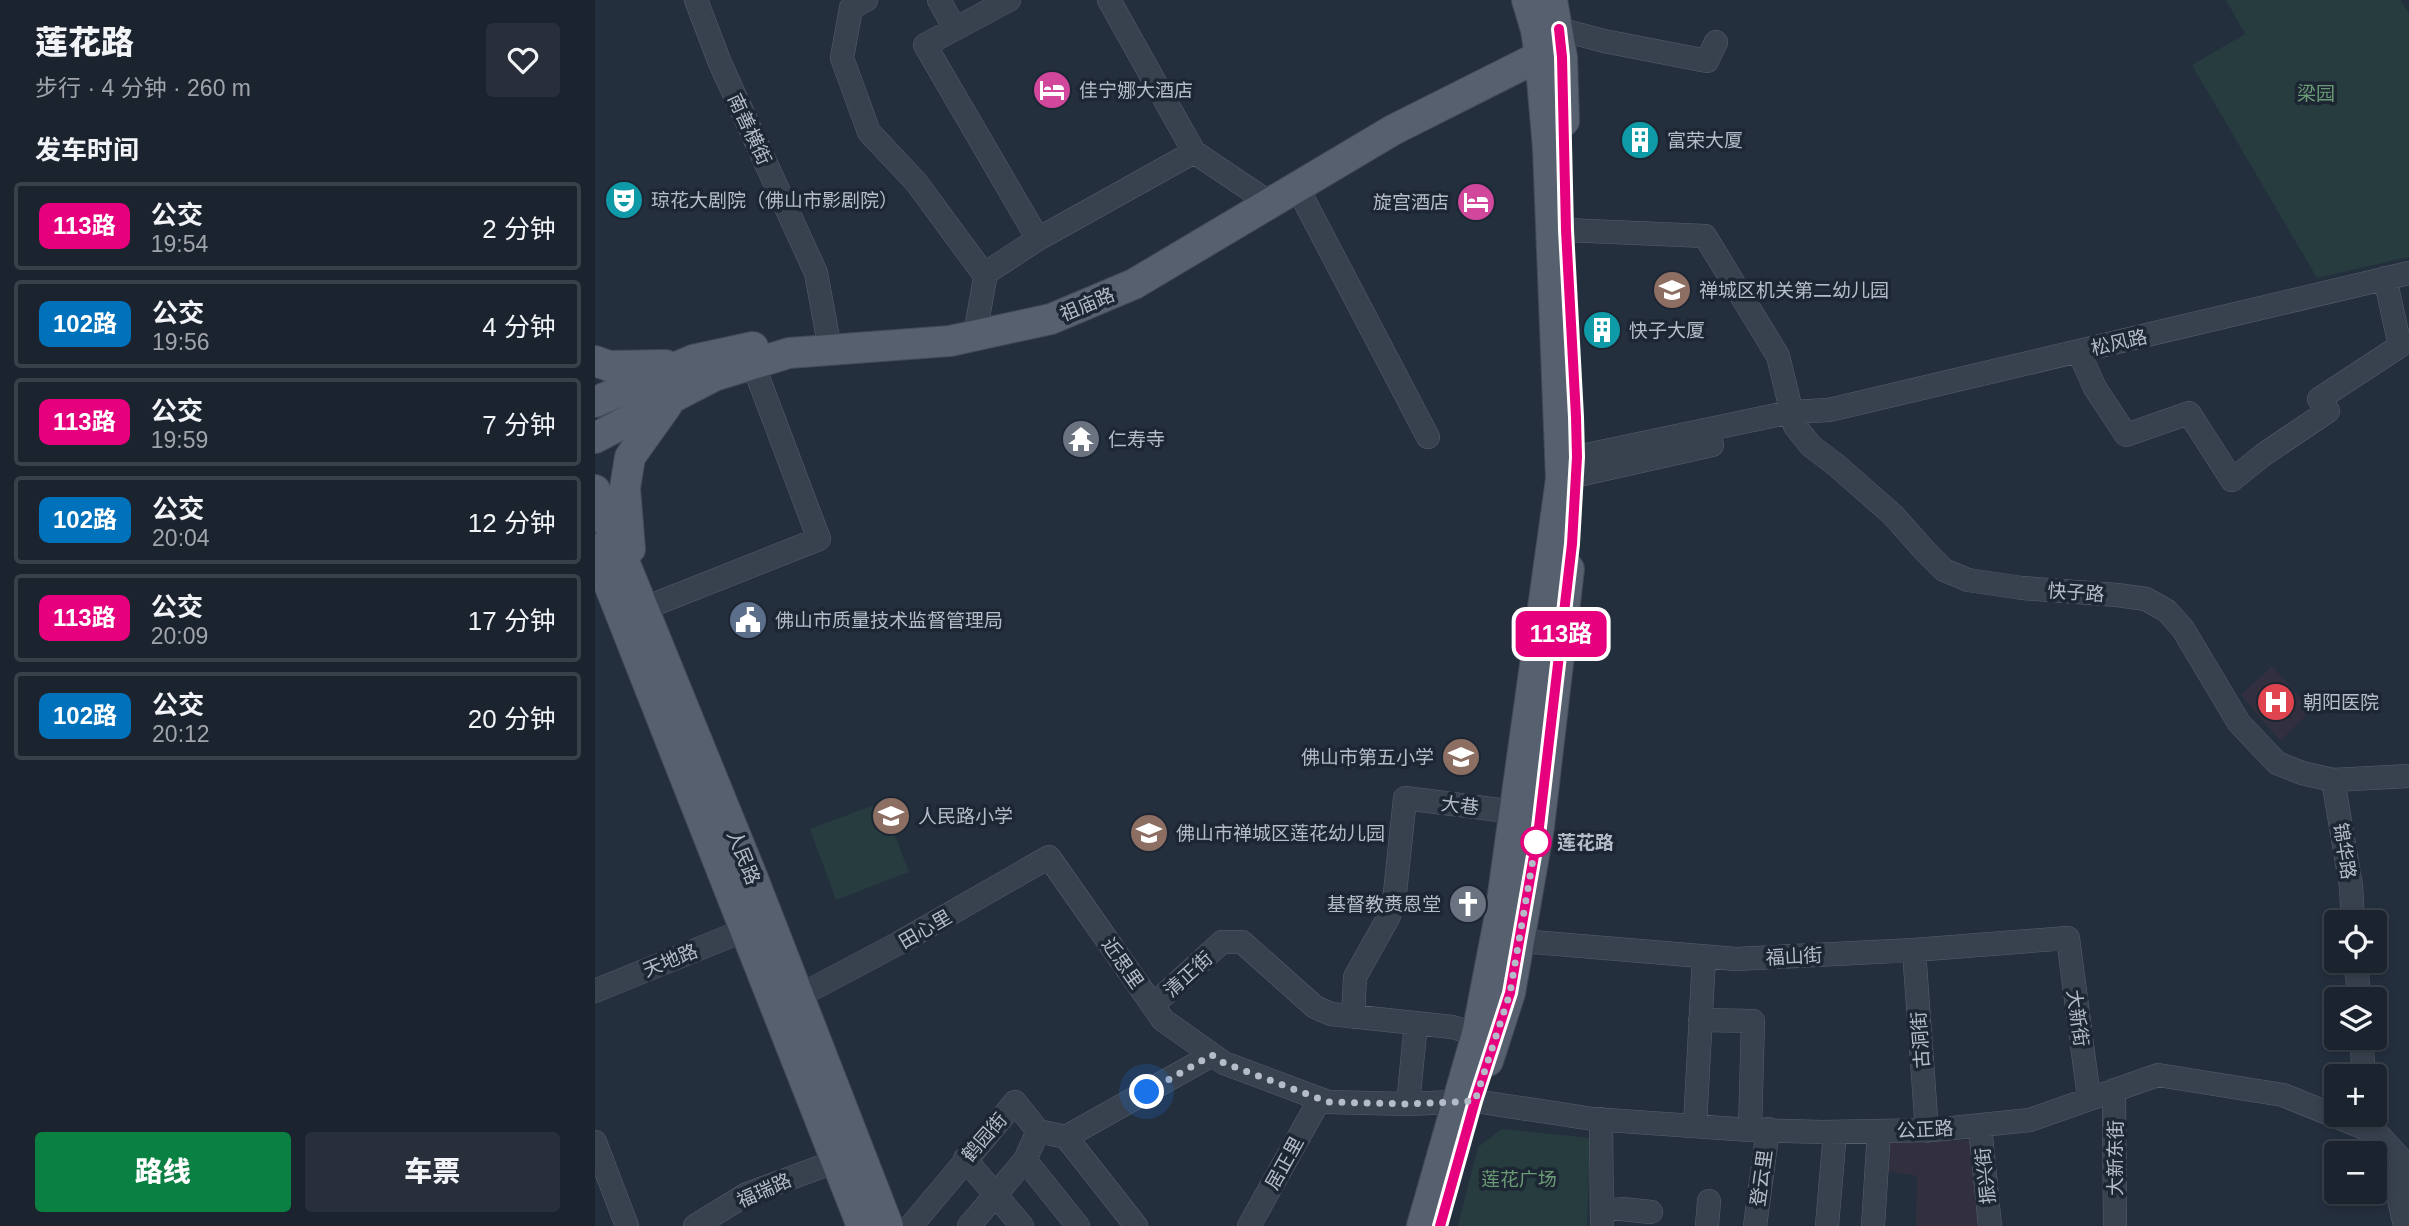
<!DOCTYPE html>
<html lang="zh">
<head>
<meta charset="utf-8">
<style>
  :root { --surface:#1b232e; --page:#282f3a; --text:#f1f3f6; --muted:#a0a4aa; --line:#39404a; --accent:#0b8043 }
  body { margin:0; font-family:Arial,"Noto Sans SC",sans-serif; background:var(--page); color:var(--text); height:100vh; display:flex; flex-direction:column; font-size:26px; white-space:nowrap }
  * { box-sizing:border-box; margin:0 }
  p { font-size:23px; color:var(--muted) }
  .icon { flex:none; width:38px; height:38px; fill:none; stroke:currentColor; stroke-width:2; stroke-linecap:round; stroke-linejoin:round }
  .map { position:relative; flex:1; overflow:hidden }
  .details { display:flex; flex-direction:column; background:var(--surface); width:595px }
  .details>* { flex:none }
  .badge { padding:0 14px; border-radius:10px; font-size:24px; line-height:46px }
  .buttons { position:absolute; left:1729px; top:910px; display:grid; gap:14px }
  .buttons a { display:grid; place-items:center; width:63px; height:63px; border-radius:7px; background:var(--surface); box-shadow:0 4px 10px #0003,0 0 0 2px var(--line); font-size:35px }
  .you { position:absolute; width:35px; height:35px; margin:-18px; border:5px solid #fff; border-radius:50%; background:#1a73e8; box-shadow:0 0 0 10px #1a73e833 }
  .map>.badge { position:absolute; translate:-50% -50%; box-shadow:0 0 0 4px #fff }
  h2 { padding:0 35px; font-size:26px; line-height:63px }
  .round { display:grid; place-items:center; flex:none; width:74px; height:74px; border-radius:7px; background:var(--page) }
  .headline { display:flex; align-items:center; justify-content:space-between; height:119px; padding:0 35px }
  h1 { font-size:33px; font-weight:800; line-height:52px }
  .button { display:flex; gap:14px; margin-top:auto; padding:14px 35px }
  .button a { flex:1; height:80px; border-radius:7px; background:var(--accent); color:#fff; font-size:28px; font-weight:800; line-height:80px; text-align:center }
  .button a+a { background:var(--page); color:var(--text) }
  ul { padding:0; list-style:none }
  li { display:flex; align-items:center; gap:21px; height:88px; margin:0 14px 10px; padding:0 21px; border:4px solid var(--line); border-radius:7px }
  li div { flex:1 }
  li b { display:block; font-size:26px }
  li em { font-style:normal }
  li .badge { min-width:77px; font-weight:700; text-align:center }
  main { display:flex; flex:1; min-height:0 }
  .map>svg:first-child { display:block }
  .medical { fill:#32303f }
  .green { fill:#263c3f }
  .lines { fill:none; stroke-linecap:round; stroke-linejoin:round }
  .minor-casing { stroke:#565f6c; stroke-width:24 }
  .major-casing { stroke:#414a57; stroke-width:32 }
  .minor { stroke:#38414e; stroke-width:23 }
  .major { stroke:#56606e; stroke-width:30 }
  .line-casing { stroke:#fff; stroke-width:16 }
  .line { stroke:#e6007e; stroke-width:10 }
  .walk { stroke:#b4bcc9; stroke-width:7; stroke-dasharray:0 12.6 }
  .stop-dot { fill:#fff; stroke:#e6007e; stroke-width:3.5 }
  .labels { text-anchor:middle; stroke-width:7; stroke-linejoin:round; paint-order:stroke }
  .poi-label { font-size:19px; fill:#b4bcc9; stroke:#1d2633; text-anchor:start }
  .park-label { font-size:19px; fill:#6b9a76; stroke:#1d2633 }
  .street-label { font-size:19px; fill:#b4bcc9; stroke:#1d2633 }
  .stop-label { font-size:19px; font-weight:bold; fill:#b4bcc9; stroke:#1d2633; text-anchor:start }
</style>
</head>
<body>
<main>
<section class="details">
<div class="headline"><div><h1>莲花路</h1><p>步行 · 4 分钟 · 260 m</p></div><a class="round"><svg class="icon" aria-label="heart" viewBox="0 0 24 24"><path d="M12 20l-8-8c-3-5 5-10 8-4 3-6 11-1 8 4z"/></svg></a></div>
<h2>发车时间</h2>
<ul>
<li><span class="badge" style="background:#e6007e;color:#fff">113路</span><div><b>公交</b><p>19:54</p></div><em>2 分钟</em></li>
<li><span class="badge" style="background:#0072bc;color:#fff">102路</span><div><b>公交</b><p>19:56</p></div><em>4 分钟</em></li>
<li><span class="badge" style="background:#e6007e;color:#fff">113路</span><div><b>公交</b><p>19:59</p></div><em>7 分钟</em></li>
<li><span class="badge" style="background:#0072bc;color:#fff">102路</span><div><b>公交</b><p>20:04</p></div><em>12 分钟</em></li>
<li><span class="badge" style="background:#e6007e;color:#fff">113路</span><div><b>公交</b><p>20:09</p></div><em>17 分钟</em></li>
<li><span class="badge" style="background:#0072bc;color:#fff">102路</span><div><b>公交</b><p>20:12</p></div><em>20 分钟</em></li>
</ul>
<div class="button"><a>路线</a><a>车票</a></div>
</section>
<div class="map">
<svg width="1814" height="1226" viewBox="0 0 1814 1226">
  <rect width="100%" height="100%" fill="#242f3e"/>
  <!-- medical -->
  <path class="medical" d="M 1677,666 L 1716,710 L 1685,741 L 1646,695 Z
    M 1378,1140 L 1387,1226 L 1321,1226 L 1322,1176 L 1289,1170 L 1291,1141 Z"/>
  <!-- green -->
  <path class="green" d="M 1631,0 L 1806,0 L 1814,14 L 1814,257 L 1722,278 L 1597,65 L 1650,34 Z
    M 287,802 L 314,872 L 241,900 L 215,829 Z
    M 907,1129 L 995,1138 L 992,1226 L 863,1226 L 883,1147 Z"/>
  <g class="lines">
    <defs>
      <path id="minor" d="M 101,0 L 125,63 L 221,273 L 233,338
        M 271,0 L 256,8 L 247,58 L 274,132 L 321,182 L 391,277
        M 344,0 L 360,29
        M 514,0 L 599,152 L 666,197
        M 964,29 L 1009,41 L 1112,61 L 1121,42
        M 702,187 L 833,437
        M 971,230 L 1110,236 L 1183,356 L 1200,426 L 1216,446 L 1241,465 L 1298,515 L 1330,551 L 1349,570 L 1373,580 L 1427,588 L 1522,595 L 1551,599 L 1572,611 L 1588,629 L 1644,723 L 1682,763 L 1707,773 L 1738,780 L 1814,776
        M 443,239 L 599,152
        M 382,323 L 391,273 L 443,239 L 330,45 L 414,0
        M 1484,352 L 1500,388 L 1531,435 L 1594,413 L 1637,480 L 1668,455 L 1733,411 L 1724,399 L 1805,346 L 1790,278
        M 982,457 L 1196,412 L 1234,410 L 1814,273
        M 966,479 L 1117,445
        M 50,608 L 224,539 L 158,364
        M 1738,780 L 1756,886 L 1758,922
        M 925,941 L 1141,959 L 1319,950 L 1473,938 L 1494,1098
        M 1319,950 L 1332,1131
        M 1761,961 L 1764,999
        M 0,991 L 150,930
        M 204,996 L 304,943 L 454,857 L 568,1020 L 629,1063 L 733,1102 L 813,1104 L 880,1101 L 998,1119 L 1155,1130 L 1227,1132 L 1338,1130 L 1435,1120 L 1563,1075 L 1688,1095 L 1782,1133 L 1804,1157 L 1814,1194
        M 558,1005 L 627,942 L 647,942 L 720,1007 L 736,1014 L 857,1027 L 882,1034
        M 758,1017 L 760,977 L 793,918 L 799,902 L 810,798 L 920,812
        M 1105,1020 L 1158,1021 L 1155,1130
        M 1766,1038 L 1769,1076
        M 1519,1090 L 1520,1226
        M 813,1104 L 821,1023
        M 1006,1119 L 1007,1226
        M 1100,1125 L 1109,957
        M 1385,1126 L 1395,1226
        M 471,1137 L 541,1226
        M 0,1142 L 32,1226
        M 370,1159 L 427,1226
        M 430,1160 L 483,1226
        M 1799,1177 L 1810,1226
        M 1007,1207 L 1056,1212
        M 100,1226 L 152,1194 L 242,1161
        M 316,1226 L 420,1102 L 443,1131 L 471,1137 L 617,1055
        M 374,1226 L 430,1160 L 443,1131
        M 654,1226 L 725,1099
        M 1112,1226 L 1114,1201
        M 1160,1226 L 1173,1129
        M 1232,1226 L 1240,1132
        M 1278,1226 L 1284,1131"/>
      <path id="major" d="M 957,0 L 967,57 L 969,121
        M 0,361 L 14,366 L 70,365
        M 0,402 L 98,360 L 158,347
        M 0,438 L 119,376 L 194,353 L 355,341 L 456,319 L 539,284 L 798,130 L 945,56 L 961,57
        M 0,490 L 157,876 L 293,1226
        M 0,549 L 267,1226
        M 35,549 L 30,488 L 35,457 L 72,405
        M 893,1061 L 915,993 L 944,827 L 974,569
        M 827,1226 L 882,1034 L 905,915 L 966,479 L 953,149 L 945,56 L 941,30 L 932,0"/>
    </defs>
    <!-- minor casing -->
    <use href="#minor" class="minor-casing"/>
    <!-- major casing -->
    <use href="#major" class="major-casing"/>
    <!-- minor -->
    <use href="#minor" class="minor"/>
    <!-- major -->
    <use href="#major" class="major"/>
  </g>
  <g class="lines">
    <defs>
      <path id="line" d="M 845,1226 L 880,1101 L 915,993 L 944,827 L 977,544 L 982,457 L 981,417 L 971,230 L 967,57 L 964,29"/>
    </defs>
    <!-- line casing -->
    <use href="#line" class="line-casing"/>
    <!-- line -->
    <use href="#line" class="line"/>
    <!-- walk -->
    <path class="walk" d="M 552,1092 L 617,1055 L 629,1063 L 733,1102 L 813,1104 L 880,1101 L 915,993 L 941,842"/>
  </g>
  <!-- icons -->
  <defs>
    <symbol id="hotel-disc" viewBox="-11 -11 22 22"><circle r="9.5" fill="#d1479c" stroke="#1d2633"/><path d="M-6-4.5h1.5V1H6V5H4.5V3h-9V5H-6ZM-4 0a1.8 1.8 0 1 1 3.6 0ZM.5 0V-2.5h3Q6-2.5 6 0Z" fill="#fff"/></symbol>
    <symbol id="building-disc" viewBox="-11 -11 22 22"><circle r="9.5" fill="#0f9aa8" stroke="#1d2633"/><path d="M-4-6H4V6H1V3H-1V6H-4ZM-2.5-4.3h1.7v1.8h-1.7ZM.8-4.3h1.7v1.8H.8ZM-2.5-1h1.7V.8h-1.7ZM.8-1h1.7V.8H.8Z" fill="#fff"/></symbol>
    <symbol id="theatre-disc" viewBox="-11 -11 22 22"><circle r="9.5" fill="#0f9aa8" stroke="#1d2633"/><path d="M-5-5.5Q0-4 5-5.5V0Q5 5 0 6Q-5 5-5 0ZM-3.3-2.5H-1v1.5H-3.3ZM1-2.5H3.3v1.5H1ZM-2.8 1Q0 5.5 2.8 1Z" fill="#fff"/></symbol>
    <symbol id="school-disc" viewBox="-11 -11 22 22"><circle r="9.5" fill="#8d6e63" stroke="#1d2633"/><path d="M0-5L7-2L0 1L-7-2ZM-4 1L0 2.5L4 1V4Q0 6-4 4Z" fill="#fff"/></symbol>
    <symbol id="temple-disc" viewBox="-11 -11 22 22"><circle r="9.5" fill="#6b7280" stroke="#1d2633"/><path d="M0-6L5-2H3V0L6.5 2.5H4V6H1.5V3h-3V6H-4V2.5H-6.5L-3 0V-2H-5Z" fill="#fff"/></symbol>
    <symbol id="civic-disc" viewBox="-11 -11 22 22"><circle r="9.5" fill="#5c6f8a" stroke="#1d2633"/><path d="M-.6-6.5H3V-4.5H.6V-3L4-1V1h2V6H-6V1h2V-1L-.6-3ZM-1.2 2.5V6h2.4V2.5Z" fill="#fff"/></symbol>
    <symbol id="hospital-disc" viewBox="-11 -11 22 22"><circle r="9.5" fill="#e0444e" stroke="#1d2633"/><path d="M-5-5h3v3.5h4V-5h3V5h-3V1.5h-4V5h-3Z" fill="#fff"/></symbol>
    <symbol id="church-disc" viewBox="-11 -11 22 22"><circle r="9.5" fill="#6b7280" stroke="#1d2633"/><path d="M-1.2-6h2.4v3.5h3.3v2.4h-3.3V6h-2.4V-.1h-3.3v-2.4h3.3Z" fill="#fff"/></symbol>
  </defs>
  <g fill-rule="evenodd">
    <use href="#hotel-disc" x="435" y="68" width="44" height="44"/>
    <use href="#building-disc" x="1023" y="118" width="44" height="44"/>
    <use href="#theatre-disc" x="7" y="178" width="44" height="44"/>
    <use href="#hotel-disc" x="859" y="180" width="44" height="44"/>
    <use href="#school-disc" x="1055" y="268" width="44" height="44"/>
    <use href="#building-disc" x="985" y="308" width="44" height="44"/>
    <use href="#temple-disc" x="464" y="417" width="44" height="44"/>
    <use href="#civic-disc" x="131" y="598" width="44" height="44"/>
    <use href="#hospital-disc" x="1659" y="680" width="44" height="44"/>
    <use href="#school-disc" x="844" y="735" width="44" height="44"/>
    <use href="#school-disc" x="274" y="794" width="44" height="44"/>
    <use href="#school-disc" x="532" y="811" width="44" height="44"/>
    <use href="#church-disc" x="851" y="882" width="44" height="44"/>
  </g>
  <!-- markers -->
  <circle class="stop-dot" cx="941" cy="842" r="14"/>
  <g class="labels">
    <!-- poi labels -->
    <g class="poi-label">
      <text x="484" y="97">佳宁娜大酒店</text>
      <text x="1072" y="147">富荣大厦</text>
      <text x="56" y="207">琼花大剧院（佛山市影剧院）</text>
      <text x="854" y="209" text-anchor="end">旋宫酒店</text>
      <text x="1104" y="297">禅城区机关第二幼儿园</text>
      <text x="1034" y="337">快子大厦</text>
      <text x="513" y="446">仁寿寺</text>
      <text x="180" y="627">佛山市质量技术监督管理局</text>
      <text x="1708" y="709">朝阳医院</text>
      <text x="839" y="764" text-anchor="end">佛山市第五小学</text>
      <text x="323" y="823">人民路小学</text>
      <text x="581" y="840">佛山市禅城区莲花幼儿园</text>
      <text x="846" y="911" text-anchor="end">基督教赉恩堂</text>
    </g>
    <!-- park labels -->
    <g class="park-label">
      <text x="1721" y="100">梁园</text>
      <text x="924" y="1186">莲花广场</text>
    </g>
    <!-- street labels -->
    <g class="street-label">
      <text transform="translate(155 129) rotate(65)" y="7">南善横街</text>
      <text transform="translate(492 304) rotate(-23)" y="7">祖庙路</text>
      <text transform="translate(1524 342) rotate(-13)" y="7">松风路</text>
      <text transform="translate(1481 592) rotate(4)" y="7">快子路</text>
      <text transform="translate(865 805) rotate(7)" y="7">大巷</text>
      <text transform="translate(1750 851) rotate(81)" y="7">锦华路</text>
      <text transform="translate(149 857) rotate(68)" y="7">人民路</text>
      <text transform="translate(330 929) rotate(-30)" y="7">田心里</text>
      <text transform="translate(1199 956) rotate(-3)" y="7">福山街</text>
      <text transform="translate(75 960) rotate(-22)" y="7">天地路</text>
      <text transform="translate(528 963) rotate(55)" y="7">近思里</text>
      <text transform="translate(593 974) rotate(-42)" y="7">清正街</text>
      <text transform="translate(1483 1018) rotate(82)" y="7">大新街</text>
      <text transform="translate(1325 1040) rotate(-94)" y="7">古洞街</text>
      <text transform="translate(1330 1129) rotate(-3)" y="7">公正路</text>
      <text transform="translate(389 1137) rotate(-49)" y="7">鹤园街</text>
      <text transform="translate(1520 1158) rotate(-90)" y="7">大新东街</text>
      <text transform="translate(689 1163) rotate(-61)" y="7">居正里</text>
      <text transform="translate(1390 1176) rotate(-96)" y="7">振兴街</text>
      <text transform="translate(1166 1178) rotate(-82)" y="7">登云里</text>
      <text transform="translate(169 1190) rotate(-24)" y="7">福瑞路</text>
    </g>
    <!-- stop labels -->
    <g class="stop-label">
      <text x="962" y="849">莲花路</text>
    </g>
  </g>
</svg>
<div class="buttons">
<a><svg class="icon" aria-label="locate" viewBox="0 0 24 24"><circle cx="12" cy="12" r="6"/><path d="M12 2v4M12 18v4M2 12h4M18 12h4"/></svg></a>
<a><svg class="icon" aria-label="layers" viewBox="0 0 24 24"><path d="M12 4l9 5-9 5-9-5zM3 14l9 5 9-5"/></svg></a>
<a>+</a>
<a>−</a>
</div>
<div class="you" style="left:552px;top:1092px"></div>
<b class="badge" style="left:966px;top:634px;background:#e6007e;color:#fff">113路</b>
</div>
</main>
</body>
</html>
